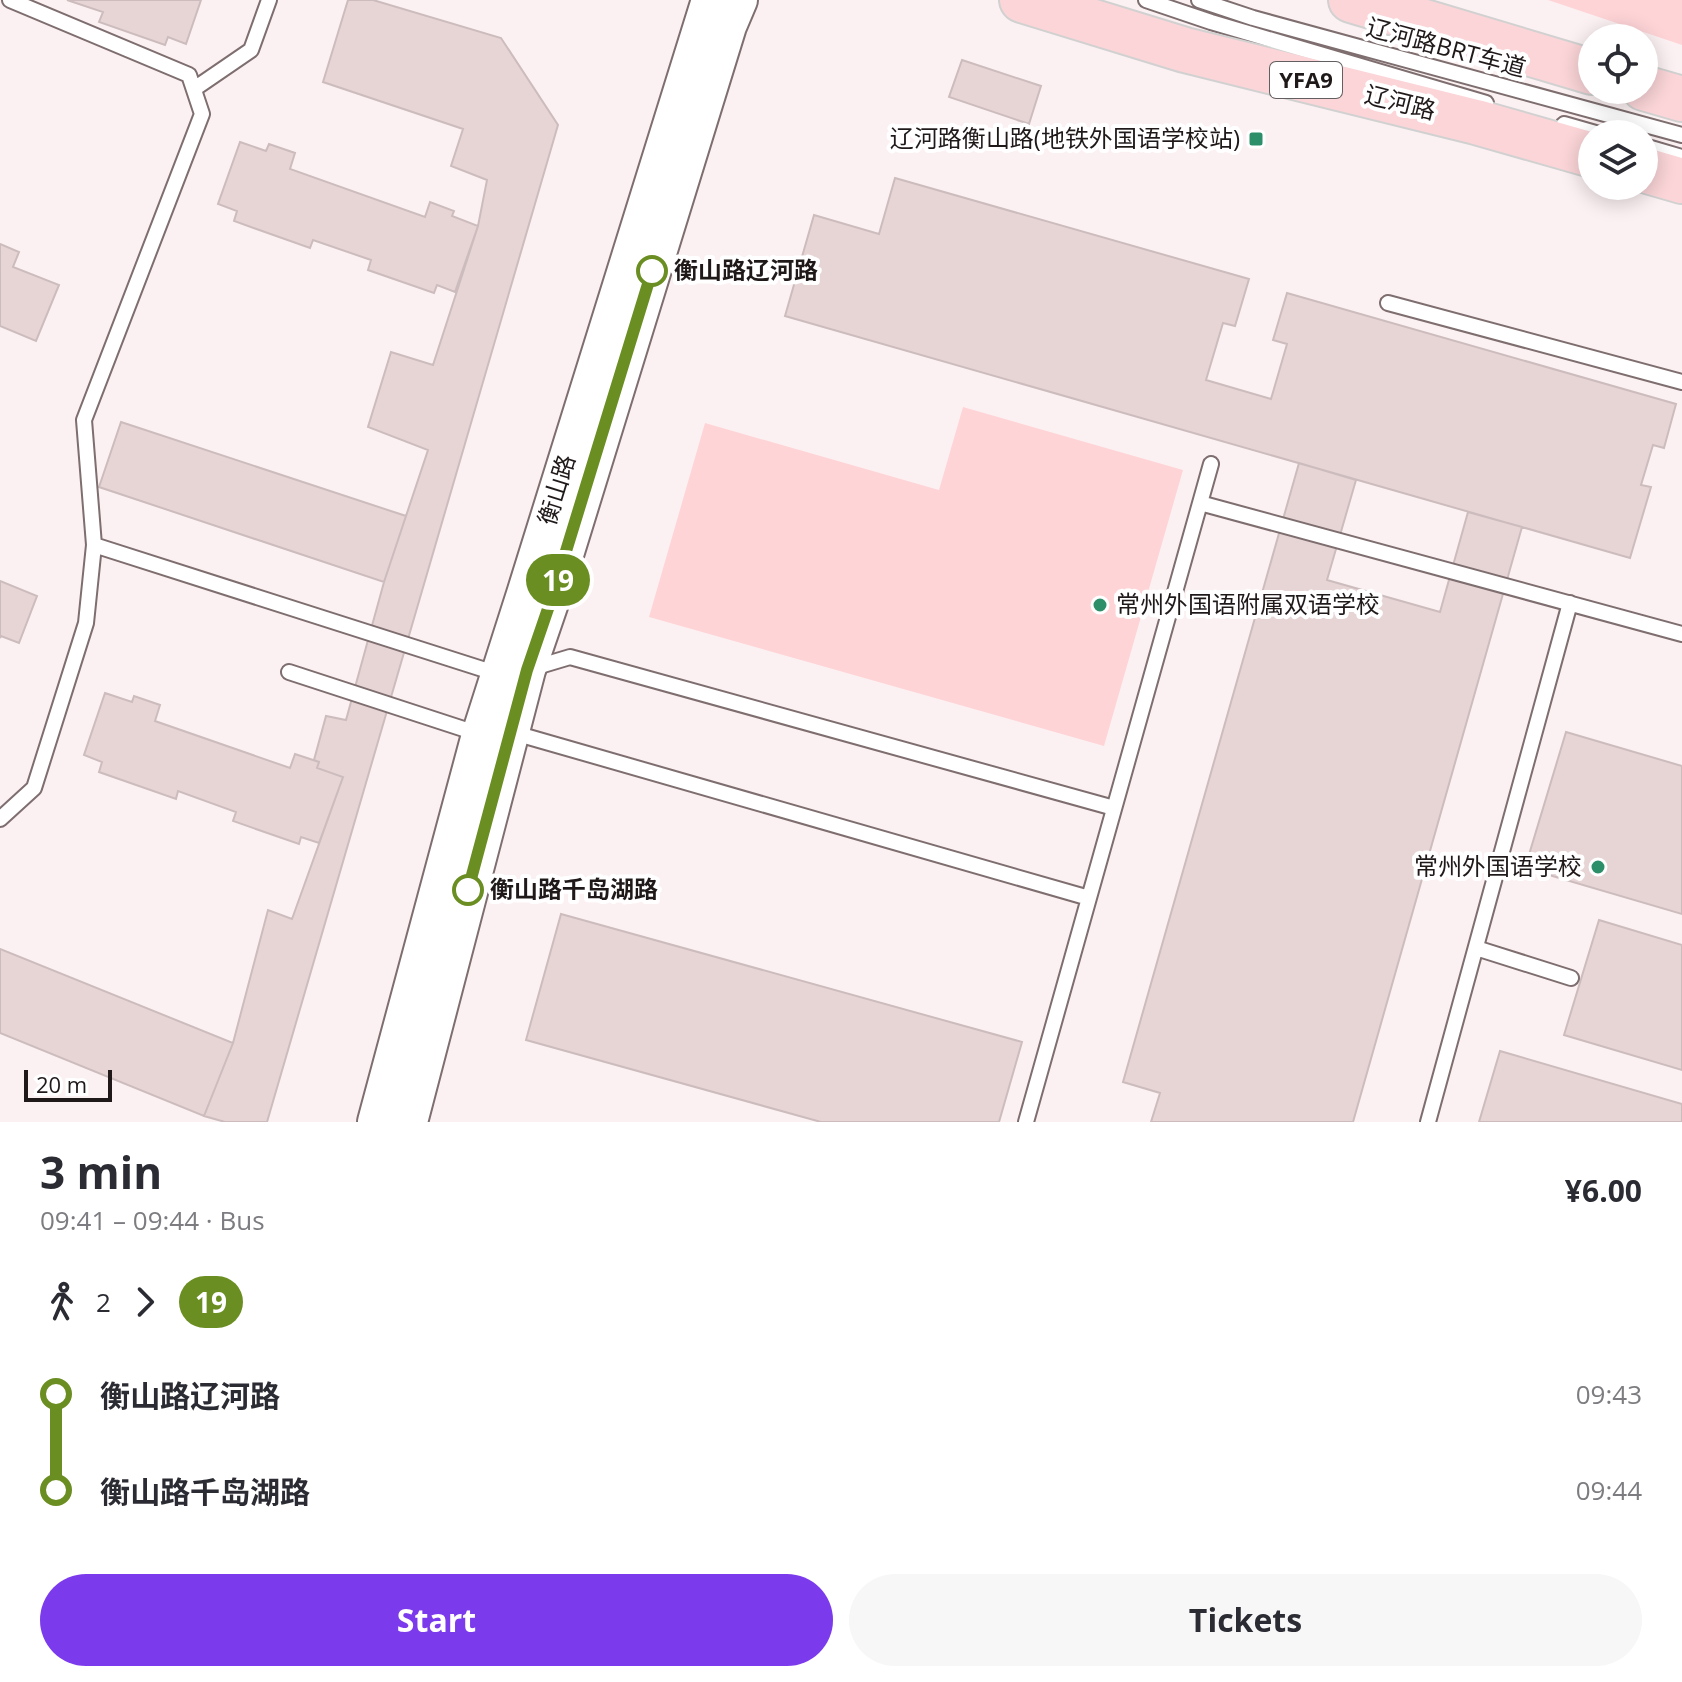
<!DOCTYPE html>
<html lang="en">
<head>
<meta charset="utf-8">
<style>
  :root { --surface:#fff; --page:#f7f7f7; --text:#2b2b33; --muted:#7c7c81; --accent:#7c3aed }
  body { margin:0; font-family:"Open Sans","Noto Sans SC",sans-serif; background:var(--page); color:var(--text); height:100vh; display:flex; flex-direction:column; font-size:30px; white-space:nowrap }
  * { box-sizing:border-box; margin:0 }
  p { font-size:26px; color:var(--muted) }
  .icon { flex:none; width:44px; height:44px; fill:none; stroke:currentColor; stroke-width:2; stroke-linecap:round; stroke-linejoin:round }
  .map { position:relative; height:1122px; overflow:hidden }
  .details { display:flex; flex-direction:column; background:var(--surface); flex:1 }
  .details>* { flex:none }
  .badge { padding:0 16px; border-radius:26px; font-size:28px; line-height:52px }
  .tools { position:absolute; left:1578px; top:24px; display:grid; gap:16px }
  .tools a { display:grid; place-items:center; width:80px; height:80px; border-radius:50%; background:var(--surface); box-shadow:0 4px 20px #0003; font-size:40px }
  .scale { position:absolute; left:24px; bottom:20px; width:88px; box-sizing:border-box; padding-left:8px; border:4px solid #20191a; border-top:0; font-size:22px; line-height:28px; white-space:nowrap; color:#20191a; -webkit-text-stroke:6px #fff; paint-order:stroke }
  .map>.badge { position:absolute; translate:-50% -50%; box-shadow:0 0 0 4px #fff }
  .legs { display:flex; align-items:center; gap:12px; height:88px; padding:0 40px; font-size:26px }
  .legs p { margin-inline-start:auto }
  .summary { display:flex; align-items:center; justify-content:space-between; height:136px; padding:0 40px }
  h1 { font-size:44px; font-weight:700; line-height:60px }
  .primary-button { display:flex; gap:16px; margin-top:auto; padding:16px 40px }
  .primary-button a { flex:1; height:92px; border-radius:48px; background:var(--accent); color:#fff; font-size:32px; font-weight:700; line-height:92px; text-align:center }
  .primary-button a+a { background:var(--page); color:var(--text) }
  ul { padding:0 40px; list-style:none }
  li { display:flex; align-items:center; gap:28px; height:96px; font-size:30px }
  li i { display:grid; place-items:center; width:12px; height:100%; margin:0 10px; background:currentColor }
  li i::after { content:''; width:20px; height:20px; margin:-10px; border:6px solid; border-radius:50%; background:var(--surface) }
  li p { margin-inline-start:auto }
  li:first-child i { background:linear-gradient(#0000 50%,currentColor 0) }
  li:last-child i { background:linear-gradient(currentColor 50%,#0000 0) }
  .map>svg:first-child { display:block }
  .green { fill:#fed4d7 }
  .building { fill:#e7d5d6; stroke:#cdbcbd; stroke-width:2 }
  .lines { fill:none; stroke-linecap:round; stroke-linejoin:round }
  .service-casing { stroke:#7e6e6f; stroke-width:18 }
  .tertiary-casing { stroke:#7e6e6f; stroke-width:40 }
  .primary-casing { stroke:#d2d1d1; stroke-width:48 }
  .service { stroke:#fff; stroke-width:14 }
  .tertiary { stroke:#fff; stroke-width:36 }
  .primary { stroke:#fbd5d8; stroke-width:44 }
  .line-1-casing { stroke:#fff; stroke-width:18 }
  .line-1 { stroke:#6b8e23; stroke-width:12 }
  .poi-dot { fill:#2d8f6a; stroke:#fff; stroke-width:3 }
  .stop-1-dot { fill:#fff; stroke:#6b8e23; stroke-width:4 }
  .labels { text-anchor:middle; stroke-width:8; stroke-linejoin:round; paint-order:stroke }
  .shield { fill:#fff; stroke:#635e5f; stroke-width:2 }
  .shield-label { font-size:22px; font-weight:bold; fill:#20191a }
  .street-label { font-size:24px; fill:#20191a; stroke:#fff }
  .poi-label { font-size:24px; fill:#20191a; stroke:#fff; text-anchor:end }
  .stop-label { font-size:24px; font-weight:bold; fill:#20191a; stroke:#fff; text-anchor:start }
</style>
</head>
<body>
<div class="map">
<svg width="1682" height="1122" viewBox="0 0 1682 1122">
  <rect width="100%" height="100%" fill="#fcf1f2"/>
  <!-- green -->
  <path class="green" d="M 1548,0 L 1682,0 L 1682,45 Z
    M 963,407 L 1183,470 L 1104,746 L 649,617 L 705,423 L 939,490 Z"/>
  <!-- building -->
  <path class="building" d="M 67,0 L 201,0 L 186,44 L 168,37 L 165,45 L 99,22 L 103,12 Z
    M 348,0 L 373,0 L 501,38 L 558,125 L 267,1122 L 225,1122 L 204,1116 L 233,1043 L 268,910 L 292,919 L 343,777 L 317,768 L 319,762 L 314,760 L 326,716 L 346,720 L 384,582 L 428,450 L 368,427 L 391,352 L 433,365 L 478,226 L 487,180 L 451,166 L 463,129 L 323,82 Z
    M 962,60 L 1041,86 L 1029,124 L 949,97 Z
    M 240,142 L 266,151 L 269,144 L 295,153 L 290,169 L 425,217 L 430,202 L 454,211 L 452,216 L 478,226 L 455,292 L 437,285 L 434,293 L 368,270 L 371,260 L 313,240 L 310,248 L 234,221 L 237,211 L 218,204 Z
    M 895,178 L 1249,279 L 1235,326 L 1223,323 L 1206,380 L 1271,399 L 1287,344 L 1273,340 L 1287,293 L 1676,404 L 1664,448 L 1653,445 L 1641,485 L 1651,487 L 1630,558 L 785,316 L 814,215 L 879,234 Z
    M 0,244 L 19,252 L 13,267 L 59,285 L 36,341 L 0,326 Z
    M 121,422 L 406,516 L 384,582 L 99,487 Z
    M 1299,463 L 1356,480 L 1327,580 L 1440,612 L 1468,512 L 1522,527 L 1353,1122 L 1151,1122 L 1160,1093 L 1123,1082 Z
    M 0,581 L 37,596 L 19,643 L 1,636 L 0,638 Z
    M 105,693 L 132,702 L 134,696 L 160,705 L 155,721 L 290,768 L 295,754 L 319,762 L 317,768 L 343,777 L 319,843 L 301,837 L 299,844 L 233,821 L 236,812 L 178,791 L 176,799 L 99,772 L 102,762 L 84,755 Z
    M 1566,732 L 1682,766 L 1682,914 L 1525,868 Z
    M 561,914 L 1022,1042 L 999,1122 L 821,1122 L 526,1040 Z
    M 1599,920 L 1682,945 L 1682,1070 L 1564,1035 Z
    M 0,949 L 233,1043 L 204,1116 L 0,1033 Z
    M 1500,1051 L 1682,1104 L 1682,1122 L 1479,1122 Z"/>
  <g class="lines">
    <defs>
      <path id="service" d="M 1146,0 L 1211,22 L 1486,103
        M 1199,0 L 1253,18 L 1682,135
        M 194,89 L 251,50 L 269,0
        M 1564,124 L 1599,134
        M 1644,146 L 1682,157
        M 1388,303 L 1682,382
        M 1200,503 L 1682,634
        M 94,545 L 498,674
        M 530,669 L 570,657 L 1114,808
        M 289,672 L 479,734
        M 511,732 L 1089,898
        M 0,819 L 34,788 L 86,623 L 94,545 L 84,420 L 202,114 L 189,75 L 10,0
        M 1476,948 L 1571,978
        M 1026,1122 L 1211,464
        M 1428,1122 L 1570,603"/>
      <path id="tertiary" d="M 376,1122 L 480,735 L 526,591 L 710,0
        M 409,1122 L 527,670 L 551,600 L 728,26 L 739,0"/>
      <path id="primary" d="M 1022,0 L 1185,50 L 1476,122 L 1592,155
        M 1351,0 L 1592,72
        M 1644,88 L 1682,99
        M 1644,170 L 1682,181"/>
    </defs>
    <!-- service casing -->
    <use href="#service" class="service-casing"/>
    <!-- tertiary casing -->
    <use href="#tertiary" class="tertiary-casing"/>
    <!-- primary casing -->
    <use href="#primary" class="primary-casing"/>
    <!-- service -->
    <use href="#service" class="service"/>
    <!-- tertiary -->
    <use href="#tertiary" class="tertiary"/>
    <!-- primary -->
    <use href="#primary" class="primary"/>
  </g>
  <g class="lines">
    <defs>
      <path id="line-1" d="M 468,890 L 527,670 L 551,600 L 652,271"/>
    </defs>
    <!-- line-1 casing -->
    <use href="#line-1" class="line-1-casing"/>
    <!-- line-1 -->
    <use href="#line-1" class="line-1"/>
  </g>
  <!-- markers -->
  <g class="poi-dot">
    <rect x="1248" y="131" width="16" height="16" rx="4"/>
    <circle cx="1100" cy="605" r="8"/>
    <circle cx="1598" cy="867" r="8"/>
  </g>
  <g class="stop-1-dot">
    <circle cx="652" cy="271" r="14"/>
    <circle cx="468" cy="890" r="14"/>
  </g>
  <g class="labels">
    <!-- shield labels -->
    <rect class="shield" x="1270" y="62" width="72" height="36" rx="6"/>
    <g class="shield-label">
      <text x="1306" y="88">YFA9</text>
    </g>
    <!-- street labels -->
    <g class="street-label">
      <text transform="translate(1446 48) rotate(15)" y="8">辽河路BRT车道</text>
      <text transform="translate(1400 103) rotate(14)" y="8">辽河路</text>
      <text transform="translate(557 490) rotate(-73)" y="8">衡山路</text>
    </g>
    <!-- poi labels -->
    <g class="poi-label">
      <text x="1240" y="147">辽河路衡山路(地铁外国语学校站)</text>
      <text x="1116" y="613" text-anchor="start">常州外国语附属双语学校</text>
      <text x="1582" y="875">常州外国语学校</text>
    </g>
    <!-- stop labels -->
    <g class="stop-label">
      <text x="674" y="279">衡山路辽河路</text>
      <text x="490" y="898">衡山路千岛湖路</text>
    </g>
  </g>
</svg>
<div class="tools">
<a><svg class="icon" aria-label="locate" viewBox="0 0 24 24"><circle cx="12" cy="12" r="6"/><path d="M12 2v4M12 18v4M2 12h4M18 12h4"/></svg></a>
<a><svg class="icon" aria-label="layers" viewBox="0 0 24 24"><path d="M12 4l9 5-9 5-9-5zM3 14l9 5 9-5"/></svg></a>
</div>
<div class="scale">20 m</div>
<b class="badge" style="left:558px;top:580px;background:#6b8e23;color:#fff">19</b>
</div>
<section class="details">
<div class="summary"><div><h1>3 min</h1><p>09:41 – 09:44 · Bus</p></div><b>¥6.00</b></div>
<div class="legs"><svg class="icon" aria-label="walk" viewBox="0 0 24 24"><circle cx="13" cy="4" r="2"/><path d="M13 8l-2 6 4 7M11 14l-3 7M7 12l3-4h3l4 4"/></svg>2<svg class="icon" aria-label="forward" viewBox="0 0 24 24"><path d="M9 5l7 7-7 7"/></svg><b class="badge" style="background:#6b8e23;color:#fff">19</b></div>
<ul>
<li><i style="color:#6b8e23"></i><b>衡山路辽河路</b><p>09:43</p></li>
<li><i style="color:#6b8e23"></i><b>衡山路千岛湖路</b><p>09:44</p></li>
</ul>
<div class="primary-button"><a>Start</a><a>Tickets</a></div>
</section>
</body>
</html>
